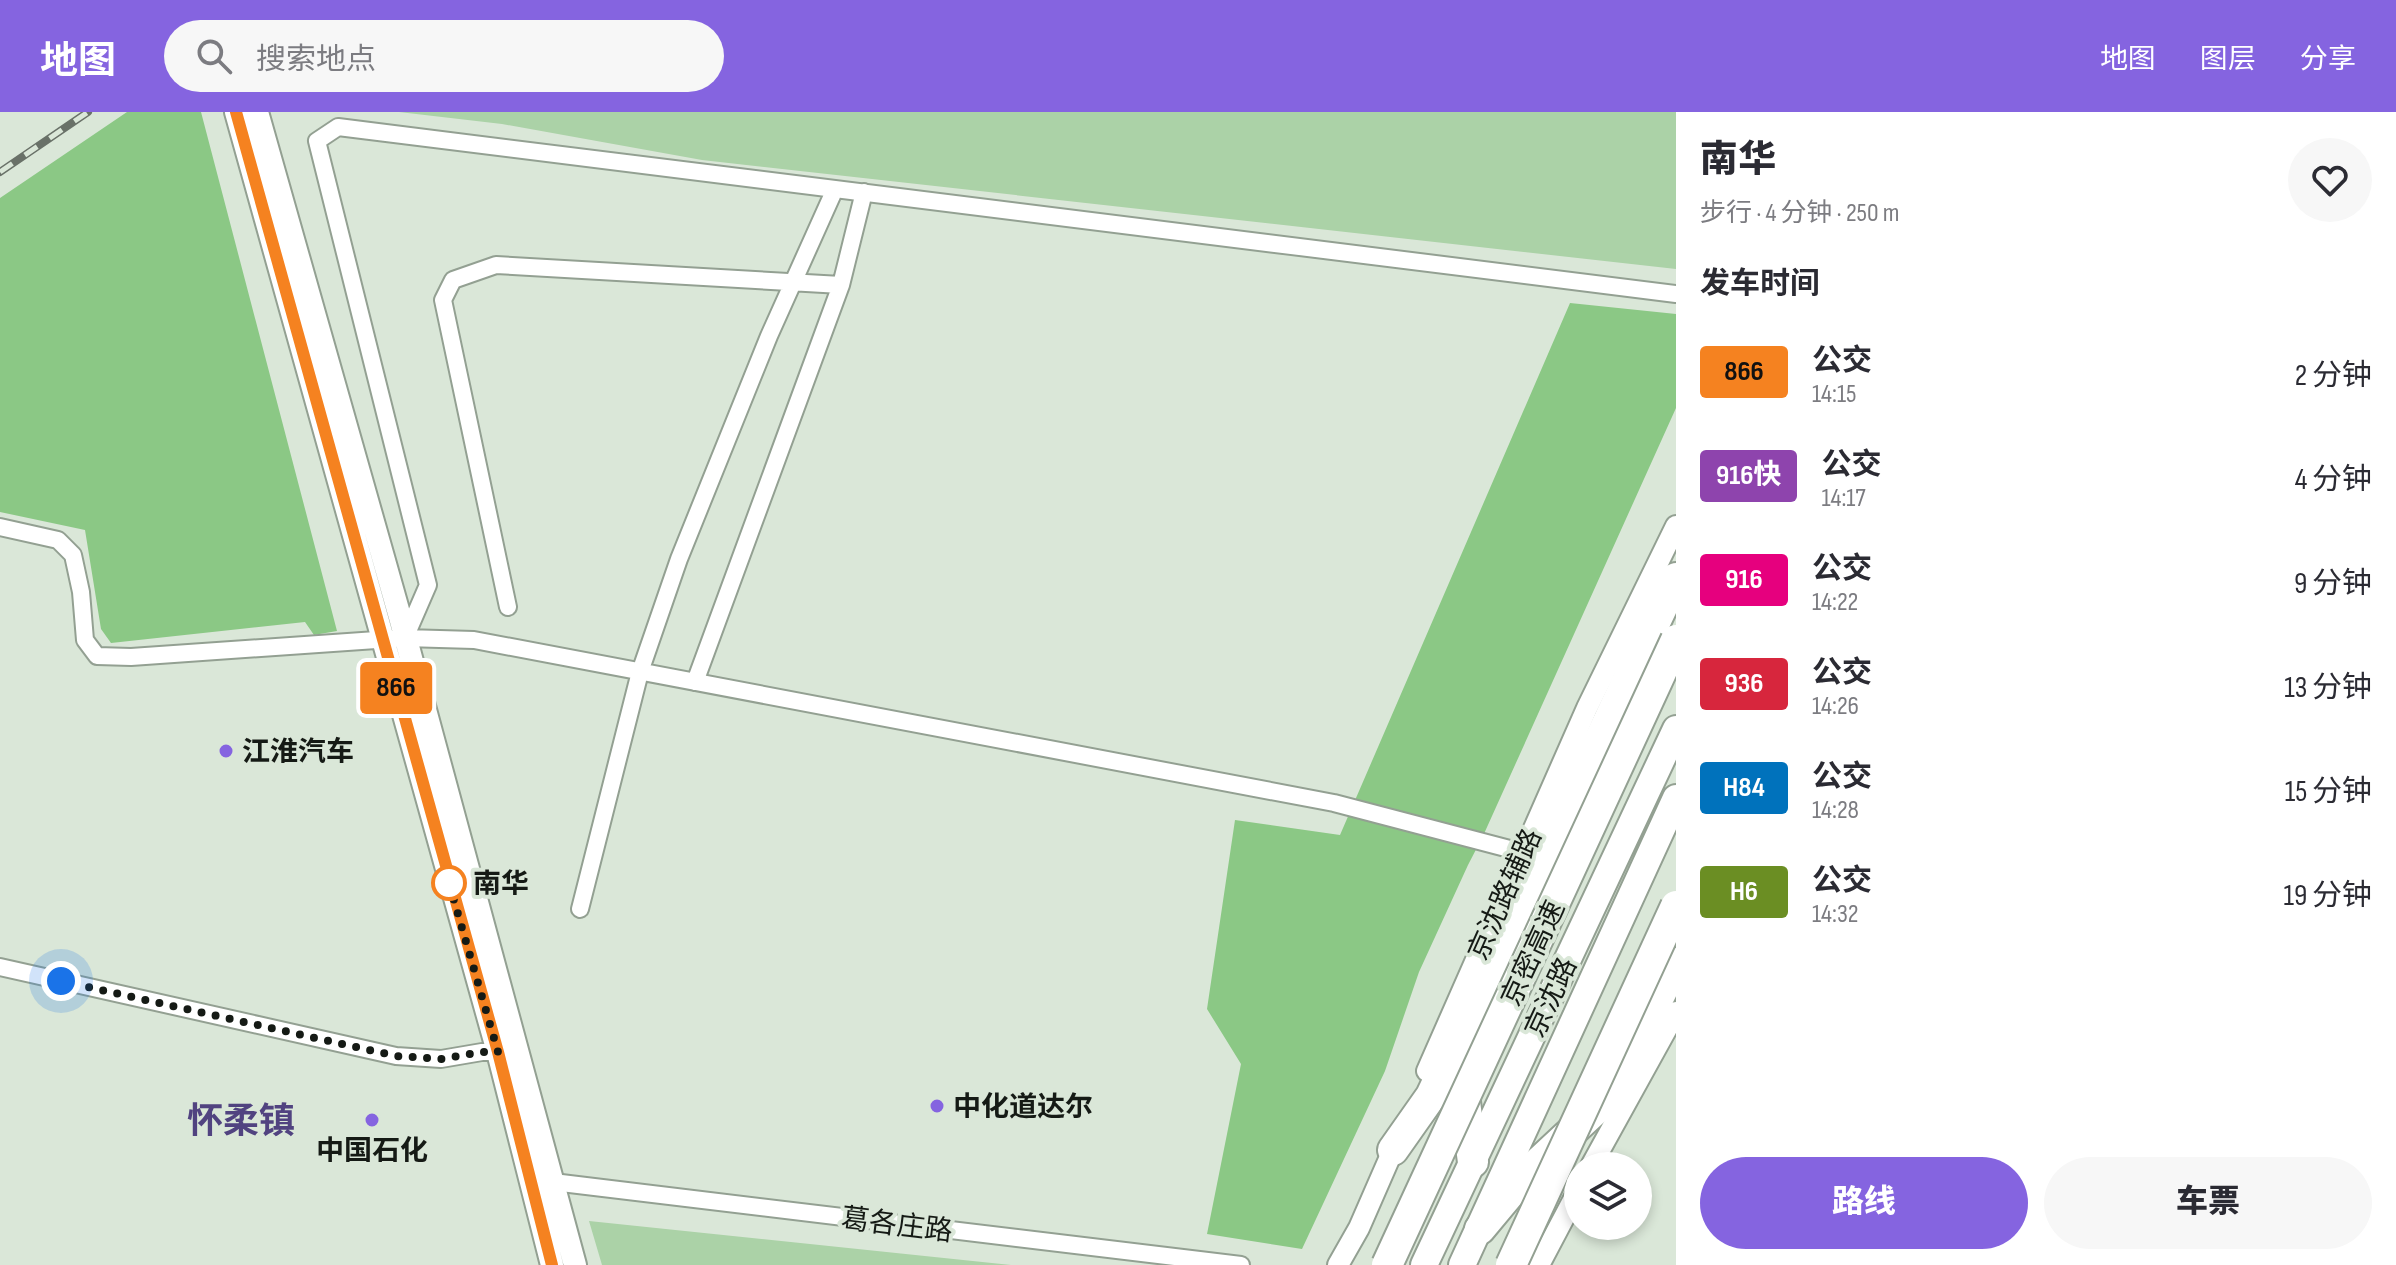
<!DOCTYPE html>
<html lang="zh">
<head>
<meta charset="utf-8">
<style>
  :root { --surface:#fff; --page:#f7f7f7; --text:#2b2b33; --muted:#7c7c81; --accent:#8564e0 }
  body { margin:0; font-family:"Sofia Sans Condensed","Noto Sans SC",sans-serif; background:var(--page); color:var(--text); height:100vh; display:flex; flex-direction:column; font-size:30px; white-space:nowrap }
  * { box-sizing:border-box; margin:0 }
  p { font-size:26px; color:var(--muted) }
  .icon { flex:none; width:44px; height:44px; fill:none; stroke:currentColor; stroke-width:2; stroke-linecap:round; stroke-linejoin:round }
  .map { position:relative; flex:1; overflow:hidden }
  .sheet { display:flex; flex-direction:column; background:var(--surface); width:720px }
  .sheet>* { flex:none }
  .badge { padding:0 16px; border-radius:6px; font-size:28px; line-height:52px }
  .buttons { position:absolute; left:1564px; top:1040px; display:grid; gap:16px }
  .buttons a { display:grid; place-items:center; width:88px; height:88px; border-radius:50%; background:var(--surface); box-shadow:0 4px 12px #0003; font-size:40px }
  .you { position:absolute; width:40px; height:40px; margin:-20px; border:6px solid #fff; border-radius:50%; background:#1a73e8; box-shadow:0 0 0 12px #1a73e833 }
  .map>.badge { position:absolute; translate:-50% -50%; box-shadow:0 0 0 4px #fff }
  h2 { padding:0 24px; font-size:30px; line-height:72px }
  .round { display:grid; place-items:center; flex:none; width:84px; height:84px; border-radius:42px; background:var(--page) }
  .overview { display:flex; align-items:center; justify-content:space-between; height:136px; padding:0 24px }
  h1 { font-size:38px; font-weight:800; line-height:60px }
  .primary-button { display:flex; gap:16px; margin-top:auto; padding:16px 24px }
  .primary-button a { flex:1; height:92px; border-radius:48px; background:var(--accent); color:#fff; font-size:32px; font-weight:800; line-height:92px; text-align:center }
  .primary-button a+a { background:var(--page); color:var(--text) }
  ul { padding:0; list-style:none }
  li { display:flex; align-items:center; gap:24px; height:104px; padding:0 24px }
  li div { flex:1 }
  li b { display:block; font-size:30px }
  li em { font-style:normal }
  li .badge { min-width:88px; font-weight:700; text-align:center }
  header { display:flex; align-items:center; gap:48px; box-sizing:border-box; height:112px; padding:0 40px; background:var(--accent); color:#fff }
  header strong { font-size:38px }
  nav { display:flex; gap:44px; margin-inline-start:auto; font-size:28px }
  .search { width:560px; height:72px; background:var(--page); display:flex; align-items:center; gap:20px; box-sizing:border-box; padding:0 28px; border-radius:44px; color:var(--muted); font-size:30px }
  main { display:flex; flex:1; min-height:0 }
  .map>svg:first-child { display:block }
  .green { fill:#abd2a7 }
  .forest { fill:#8bc885 }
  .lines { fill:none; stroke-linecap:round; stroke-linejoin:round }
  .minor-casing { stroke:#93a092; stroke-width:20 }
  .tertiary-casing { stroke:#93a092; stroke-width:24 }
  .secondary-casing { stroke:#93a092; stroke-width:26 }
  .trunk-casing { stroke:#93a092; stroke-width:30 }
  .motorway-casing { stroke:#93a092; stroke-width:34 }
  .minor { stroke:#fff; stroke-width:16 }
  .tertiary { stroke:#fff; stroke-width:20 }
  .secondary { stroke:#fff; stroke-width:22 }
  .trunk { stroke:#fff; stroke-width:26 }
  .motorway { stroke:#fff; stroke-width:30 }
  .rail-casing { stroke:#697168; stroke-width:8 }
  .rail { stroke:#dae7d8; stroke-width:5; stroke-dasharray:15; stroke-linecap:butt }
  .motorway-bridge-casing { stroke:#93a092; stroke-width:34; stroke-linecap:butt }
  .motorway-bridge { stroke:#fff; stroke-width:30 }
  .line-casing { stroke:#fff; stroke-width:18 }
  .line { stroke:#f58220; stroke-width:12 }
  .walk { stroke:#151a15; stroke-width:8; stroke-dasharray:0 14.4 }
  .poi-dot { fill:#8564e0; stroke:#dae7d8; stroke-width:3 }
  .stop-dot { fill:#fff; stroke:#f58220; stroke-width:4 }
  .labels { text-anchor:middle; stroke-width:8; stroke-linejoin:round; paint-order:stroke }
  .poi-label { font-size:28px; font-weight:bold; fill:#151a15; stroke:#dae7d8; text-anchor:start }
  .stop-label { font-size:28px; font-weight:bold; fill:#151a15; stroke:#dae7d8; text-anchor:start }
  .street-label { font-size:28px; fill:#151a15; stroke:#dae7d8 }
  .district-label { font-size:36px; font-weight:bold; fill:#514380; stroke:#dae7d8 }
</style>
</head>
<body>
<header>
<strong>地图</strong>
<div class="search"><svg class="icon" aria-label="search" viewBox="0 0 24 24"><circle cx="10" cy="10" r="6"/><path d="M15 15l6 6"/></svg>搜索地点</div>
<nav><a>地图</a><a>图层</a><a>分享</a></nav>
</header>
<main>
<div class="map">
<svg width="1676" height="1153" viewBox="0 0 1676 1153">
  <rect width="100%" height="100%" fill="#dae7d8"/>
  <!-- green -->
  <path class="green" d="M 399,0 L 1676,0 L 1676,157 L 702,48 L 502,12 Z
    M 589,1109 L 1011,1153 L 602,1153 Z"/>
  <!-- forest -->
  <path class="forest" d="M 127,0 L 201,0 L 337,519 L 314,523 L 305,510 L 111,531 L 101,517 L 85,418 L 0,400 L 0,86 Z
    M 1570,191 L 1676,202 L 1676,296 L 1483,724 L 1468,753 L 1419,860 L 1385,959 L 1302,1137 L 1207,1122 L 1241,952 L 1207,897 L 1235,708 L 1340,723 Z"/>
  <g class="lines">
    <defs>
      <path id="minor" d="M 0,415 L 58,428 L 73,443 L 81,480 L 85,528 L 97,544 L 131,545 L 405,526 L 474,528 L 1334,691 L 1521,740
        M 508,495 L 443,188 L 453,168 L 496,153 L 841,173
        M 405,526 L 428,473 L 317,29 L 338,15 L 1676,182
        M 695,570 L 841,173 L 864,80
        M 580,797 L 640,560 L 679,447 L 769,224 L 835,77
        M 0,855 L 396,944 L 441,947 L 482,940 L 498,940
        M 553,1070 L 1241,1153"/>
      <path id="tertiary" d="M 1427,959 L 1587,596 L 1676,414
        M 1591,1054 L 1676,900
        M 1338,1153 L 1359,1116 L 1397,1029
        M 1539,1153 L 1578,1079"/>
      <path id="secondary" d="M 236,0 L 498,940 L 552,1153
        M 257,0 L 400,505 L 575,1153"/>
      <path id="trunk" d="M 1424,1153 L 1676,617
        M 1462,1153 L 1676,686"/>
      <path id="motorway" d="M 1463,975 L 1473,1050
        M 1393,1038 L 1431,984 L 1676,466
        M 1480,1117 L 1525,1063 L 1595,998 L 1621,960 L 1676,851"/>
    </defs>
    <!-- minor casing -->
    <use href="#minor" class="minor-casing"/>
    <!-- tertiary casing -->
    <use href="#tertiary" class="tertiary-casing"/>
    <!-- secondary casing -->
    <use href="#secondary" class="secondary-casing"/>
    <!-- trunk casing -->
    <use href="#trunk" class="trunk-casing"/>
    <!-- motorway casing -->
    <use href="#motorway" class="motorway-casing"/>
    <!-- minor -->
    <use href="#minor" class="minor"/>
    <!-- tertiary -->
    <use href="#tertiary" class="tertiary"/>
    <!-- secondary -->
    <use href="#secondary" class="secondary"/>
    <!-- trunk -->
    <use href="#trunk" class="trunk"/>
    <!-- motorway -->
    <use href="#motorway" class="motorway"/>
    <defs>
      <path id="rail" d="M 0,60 L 88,0"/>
    </defs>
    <!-- rail casing -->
    <use href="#rail" class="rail-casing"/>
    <!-- rail -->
    <use href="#rail" class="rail"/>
    <defs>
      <path id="motorway-bridge" d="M 1387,1153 L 1676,528
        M 1511,1153 L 1676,794"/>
    </defs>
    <!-- motorway-bridge casing -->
    <use href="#motorway-bridge" class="motorway-bridge-casing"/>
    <!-- motorway-bridge -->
    <use href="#motorway-bridge" class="motorway-bridge"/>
  </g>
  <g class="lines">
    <defs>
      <path id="line" d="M 236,0 L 498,940 L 552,1153"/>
    </defs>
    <!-- line casing -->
    <use href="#line" class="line-casing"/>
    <!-- line -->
    <use href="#line" class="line"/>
    <!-- walk -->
    <path class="walk" d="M 61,869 L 396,944 L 441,947 L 482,940 L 498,940 L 449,771"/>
  </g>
  <!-- markers -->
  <g class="poi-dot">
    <circle cx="226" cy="639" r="8"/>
    <circle cx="937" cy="994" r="8"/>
    <circle cx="372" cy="1008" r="8"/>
  </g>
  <circle class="stop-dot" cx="449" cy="771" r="16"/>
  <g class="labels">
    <!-- poi labels -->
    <g class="poi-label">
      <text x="242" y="649">江淮汽车</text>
      <text x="953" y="1004">中化道达尔</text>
      <text x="372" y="1048" text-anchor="middle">中国石化</text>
    </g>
    <!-- stop labels -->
    <g class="stop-label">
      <text x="473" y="781">南华</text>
    </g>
    <!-- street labels -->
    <g class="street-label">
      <text transform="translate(1504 782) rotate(-66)" y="10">京沈路辅路</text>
      <text transform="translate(1532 841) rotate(-65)" y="10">京密高速</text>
      <text transform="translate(1550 885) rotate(-65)" y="10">京沈路</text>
      <text transform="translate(897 1112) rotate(7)" y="10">葛各庄路</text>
    </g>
    <!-- district labels -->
    <g class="district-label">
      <text x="241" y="1021">怀柔镇</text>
    </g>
  </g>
</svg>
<div class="buttons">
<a><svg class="icon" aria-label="layers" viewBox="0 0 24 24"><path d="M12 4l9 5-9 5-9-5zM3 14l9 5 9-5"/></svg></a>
</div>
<div class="you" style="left:61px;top:869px"></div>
<b class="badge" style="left:396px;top:576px;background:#f58220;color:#111">866</b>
</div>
<section class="sheet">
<div class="overview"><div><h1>南华</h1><p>步行 · 4 分钟 · 250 m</p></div><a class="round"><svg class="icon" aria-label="heart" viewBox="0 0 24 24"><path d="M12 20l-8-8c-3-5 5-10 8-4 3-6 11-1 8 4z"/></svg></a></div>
<h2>发车时间</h2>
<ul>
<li><span class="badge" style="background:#f58220;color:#111">866</span><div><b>公交</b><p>14:15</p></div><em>2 分钟</em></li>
<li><span class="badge" style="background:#8e44ad;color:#fff">916快</span><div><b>公交</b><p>14:17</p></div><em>4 分钟</em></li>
<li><span class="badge" style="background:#e6007e;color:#fff">916</span><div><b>公交</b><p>14:22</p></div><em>9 分钟</em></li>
<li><span class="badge" style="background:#d7263d;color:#fff">936</span><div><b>公交</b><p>14:26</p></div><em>13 分钟</em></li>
<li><span class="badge" style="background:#0072bc;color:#fff">H84</span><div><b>公交</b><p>14:28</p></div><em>15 分钟</em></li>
<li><span class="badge" style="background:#6b8e23;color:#fff">H6</span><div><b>公交</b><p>14:32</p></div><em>19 分钟</em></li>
</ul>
<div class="primary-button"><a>路线</a><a>车票</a></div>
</section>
</main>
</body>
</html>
